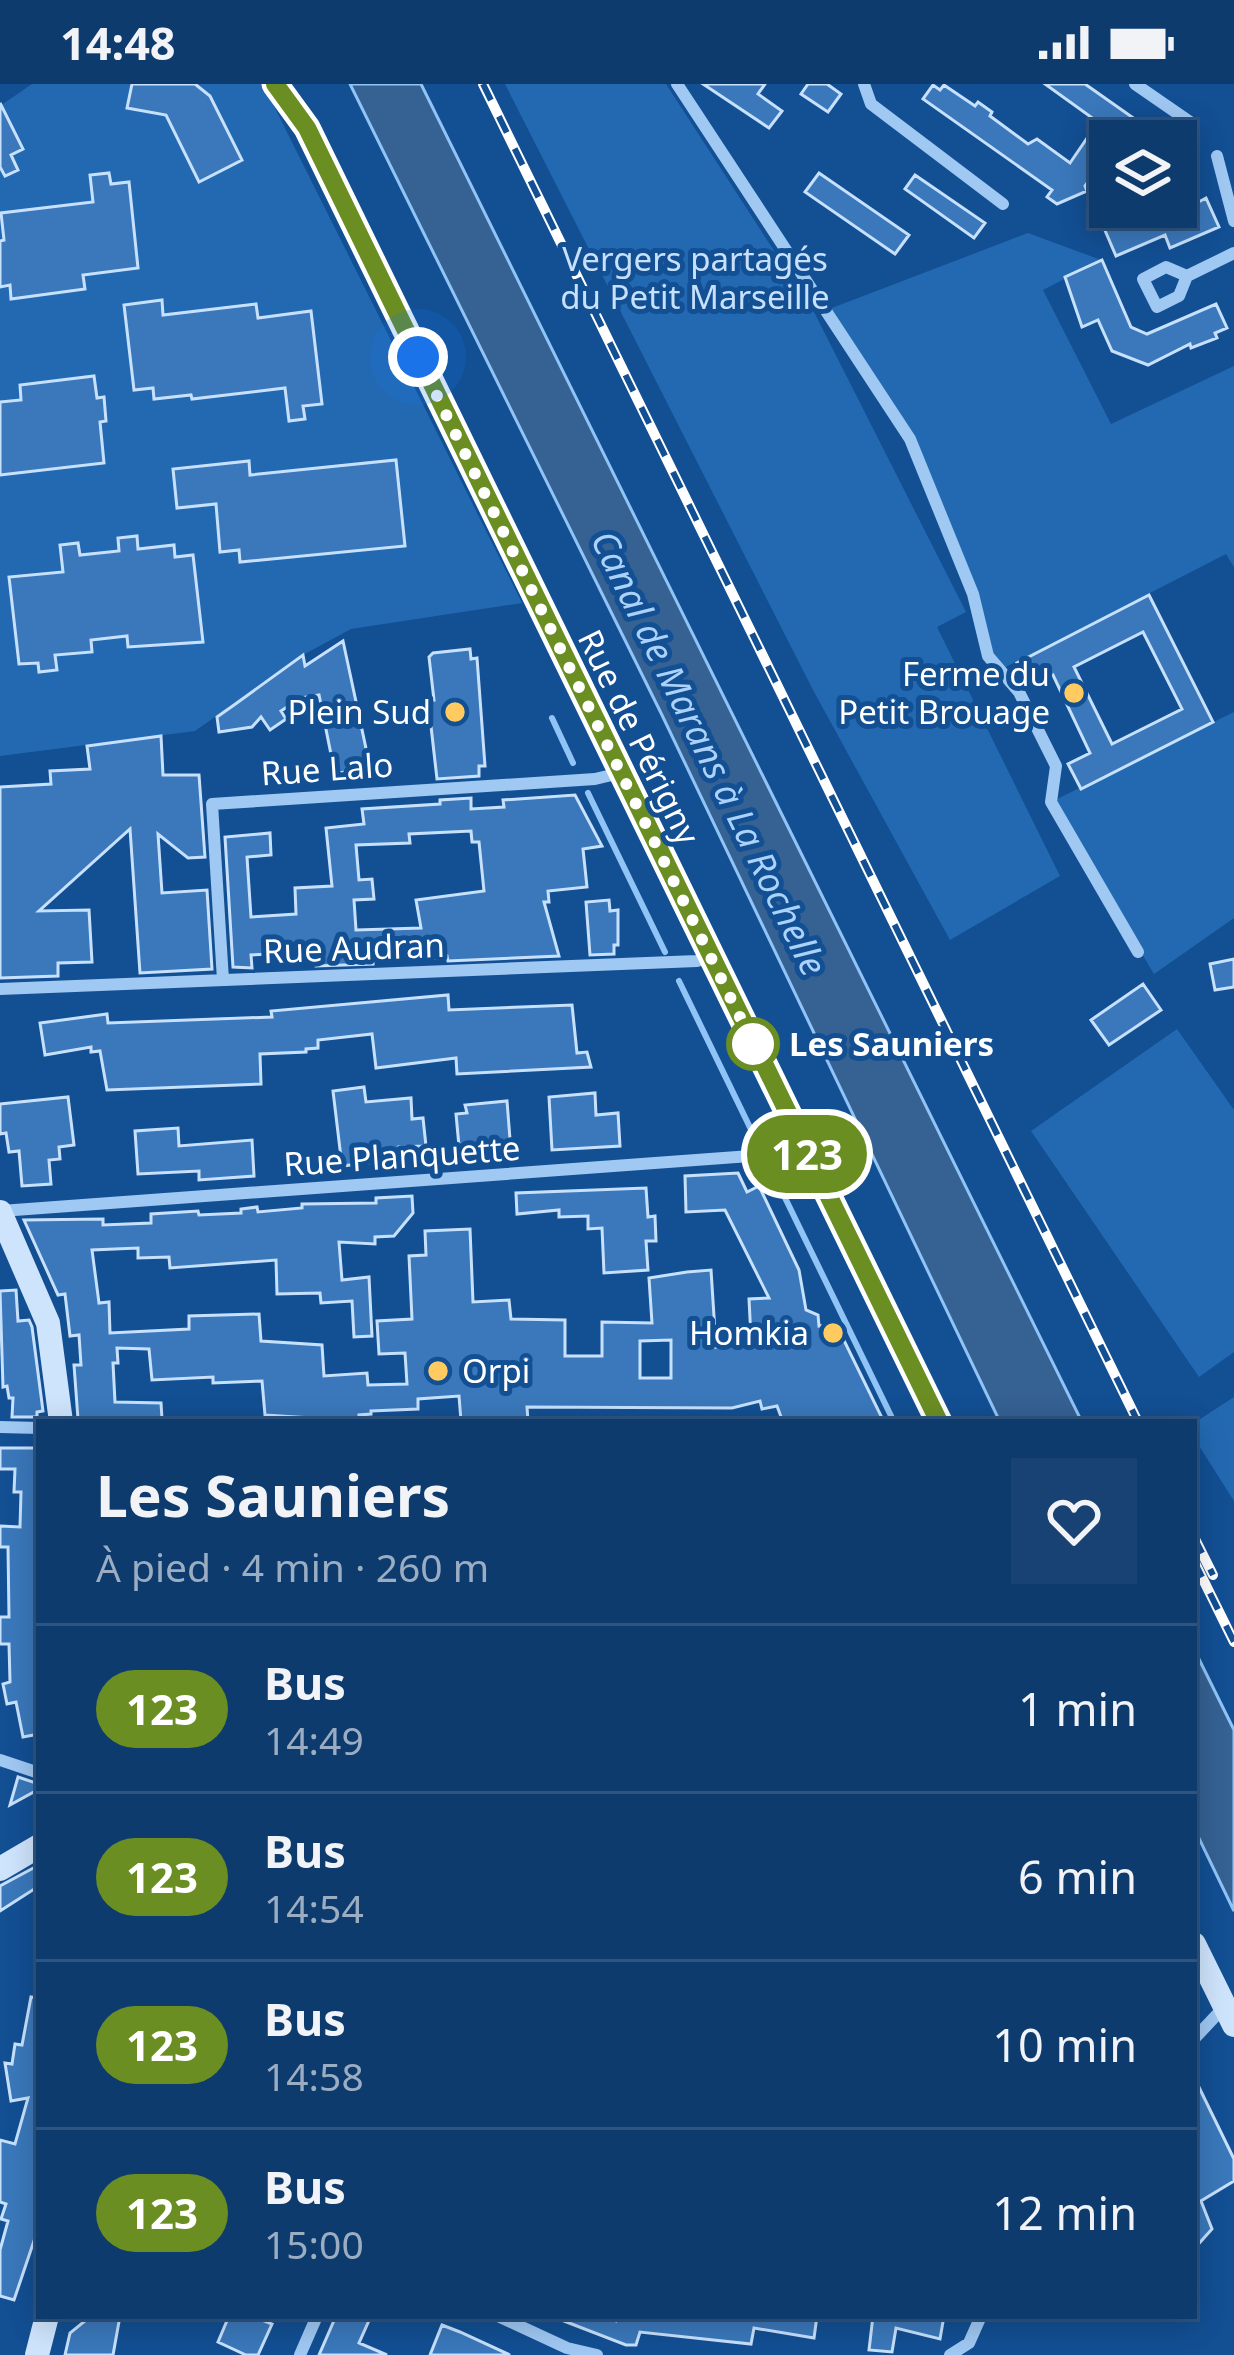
<!DOCTYPE html>
<html lang="fr">
<head>
<meta charset="utf-8">
<style>
  :root { --surface:#0e3b6e; --page:#174273; --text:#f1f3f6; --muted:#9badc2; --line:#2e5581 }
  body { margin:0; font-family:"Noto Sans",sans-serif; background:var(--page); color:var(--text); height:100vh; display:flex; flex-direction:column; font-size:45px; white-space:nowrap }
  * { box-sizing:border-box; margin:0 }
  p { font-size:39px; color:var(--muted) }
  .icon { flex:none; width:66px; height:66px; fill:none; stroke:currentColor; stroke-width:2; stroke-linecap:round; stroke-linejoin:round }
  .map { position:relative; flex:1; overflow:hidden }
  .side { position:absolute; left:36px; top:1335px; width:1161px; height:900px; display:flex; flex-direction:column; background:var(--surface); border-radius:0px; box-shadow:0 6px 30px #0003,0 0 0 3px var(--line) }
  .side>* { flex:none }
  .badge { padding:0 24px; border-radius:39px; font-size:42px; line-height:78px }
  .fabs { position:absolute; left:1089px; top:36px; display:grid; gap:24px }
  .fabs a { display:grid; place-items:center; width:108px; height:108px; border-radius:0px; background:var(--surface); box-shadow:0 6px 30px #0003,0 0 0 3px var(--line); font-size:60px }
  .you { position:absolute; width:60px; height:60px; margin:-30px; border:9px solid #fff; border-radius:50%; background:#1a73e8; box-shadow:0 0 0 18px #1a73e833 }
  .map>.badge { position:absolute; translate:-50% -50%; box-shadow:0 0 0 6px #fff }
  .round { display:grid; place-items:center; flex:none; width:126px; height:126px; border-radius:0px; background:var(--page) }
  .headline { display:flex; align-items:center; justify-content:space-between; height:204px; padding:0 60px }
  h1 { font-size:57px; font-weight:700; line-height:90px }
  ul { padding:0; list-style:none }
  li { display:flex; align-items:center; gap:36px; height:168px; padding:0 60px; border-top:3px solid var(--line) }
  li div { flex:1 }
  li b { display:block; font-size:45px }
  li em { font-style:normal }
  li .badge { min-width:132px; font-weight:700; text-align:center }
  .status { display:flex; justify-content:space-between; align-items:center; height:84px; padding:0 60px; background:var(--surface); direction:ltr }
  .status svg { height:33px; fill:currentColor }
  .map>svg:first-child { display:block }
  .green { fill:#2369b2 }
  .water { fill:#356193; stroke:#91c4f6; stroke-width:3 }
  .lines { fill:none; stroke-linecap:round; stroke-linejoin:round }
  .stream { stroke:#91c4f6; stroke-width:6 }
  .building { fill:#3a78bb; stroke:#c7e1fd; stroke-width:3; fill-rule:evenodd }
  .street { stroke:#9fc8f3; stroke-width:12 }
  .secondary { stroke:#cee4fc; stroke-width:24 }
  .rail-casing { stroke:#fff; stroke-width:10 }
  .rail { stroke:#124f93; stroke-width:6; stroke-dasharray:18; stroke-linecap:butt }
  .line-casing { stroke:#fff; stroke-width:27 }
  .line { stroke:#6b8e23; stroke-width:18 }
  .walk { stroke:#fff; stroke-width:12; stroke-dasharray:0 21.6 }
  .poi-dot { fill:#ffcb61; stroke:#124f93; stroke-width:4.5 }
  .stop-dot { fill:#fff; stroke:#6b8e23; stroke-width:6 }
  .labels { text-anchor:middle; stroke-width:10; stroke-linejoin:round; paint-order:stroke }
  .park-label { font-size:33px; fill:#c7e1fd; stroke:#124f93 }
  .poi-label { font-size:33px; fill:#fff; stroke:#124f93; text-anchor:end }
  .street-label { font-size:33px; fill:#fff; stroke:#124f93 }
  .stop-label { font-size:33px; font-weight:bold; fill:#fff; stroke:#124f93; text-anchor:start }
  .water-label { font-size:36px; font-style:italic; fill:#abd2fa; stroke:#124f93 }
</style>
</head>
<body>
<div class="status"><b>14:48</b><svg viewBox="0 0 49 12"><path d="M0 12V9h3v3zM5 12V6h3v6zM10 12V3h3v9zM15 12V0h3v12zM26 1h20v11H26zM47 4h2v5h-2z"/></svg></div>
<div class="map">
<svg width="1234" height="2271" viewBox="0 0 1234 2271">
  <rect width="100%" height="100%" fill="#124f93"/>
  <!-- green -->
  <path class="green" d="M 32,0 L 263,0 L 522,519 L 351,545 L 303,571 L 195,647 L 0,672 L 0,22 Z
    M 505,0 L 666,0 L 815,230 L 966,528 L 937,543 L 1060,792 L 950,856 L 813,606 Z
    M 1028,149 L 1101,176 L 1043,206 L 1111,340 L 1234,282 L 1234,483 L 1226,470 L 1000,586 L 988,572 L 973,510 L 910,355 L 824,227 Z
    M 1234,628 L 1234,834 L 1154,890 L 1051,718 Z
    M 1177,945 L 1234,1026 L 1234,1268 L 1199,1293 L 1031,1047 Z
    M 1234,1313 L 1234,1417 L 1194,1354 L 1194,1339 Z"/>
  <!-- water -->
  <path class="water" d="M 350,0 L 421,0 L 1082,1338 L 1000,1338 L 661,629 Z
    M 1194,1565 L 1234,1646 L 1234,1827 L 1194,1744 Z"/>
  <g class="lines">
    <!-- stream -->
    <path class="stream" d="M 552,634 L 573,679
      M 588,709 L 665,868
      M 679,897 L 759,1062
      M 773,1089 L 894,1338"/>
  </g>
  <!-- building -->
  <path class="building" d="M 132,0 L 195,0 L 210,12 L 242,76 L 199,98 L 166,31 L 127,24 Z
    M 703,0 L 765,0 L 758,10 L 782,27 L 769,44 Z
    M 808,0 L 827,0 L 841,10 L 828,28 L 801,10 Z
    M 1045,0 L 1085,0 L 1166,57 L 1110,57 L 1110,66 L 1085,102 L 1087,107 L 1057,120 L 1047,113 L 1052,106 L 923,15 L 933,1 L 940,6 L 944,1 L 975,22 L 978,18 L 992,28 L 990,32 L 1028,60 L 1037,55 L 1070,79 L 1098,38 Z
    M 0,19 L 23,65 L 11,71 L 18,86 L 5,92 L 0,83 Z
    M 1176,75 L 1195,120 L 1206,114 L 1219,143 L 1170,164 L 1165,151 L 1116,172 L 1104,144 L 1153,123 L 1176,123 Z
    M 109,89 L 111,100 L 129,98 L 138,184 L 83,191 L 85,205 L 11,215 L 10,201 L 0,203 L 0,157 L 4,156 L 1,129 L 93,118 L 90,91 Z
    M 819,89 L 909,151 L 895,170 L 805,108 Z
    M 915,91 L 985,139 L 974,154 L 905,105 Z
    M 1102,176 L 1131,243 L 1147,250 L 1216,220 L 1227,244 L 1215,249 L 1217,254 L 1191,264 L 1190,260 L 1148,281 L 1112,267 L 1098,236 L 1082,243 L 1065,193 Z
    M 162,216 L 163,231 L 256,220 L 258,234 L 311,227 L 322,320 L 303,322 L 305,335 L 289,337 L 285,304 L 192,315 L 191,311 L 154,315 L 153,304 L 134,306 L 124,221 Z
    M 94,292 L 97,314 L 104,313 L 106,337 L 100,338 L 104,379 L 0,391 L 0,318 L 21,316 L 20,301 Z
    M 396,376 L 405,462 L 240,478 L 239,466 L 220,468 L 216,420 L 177,424 L 173,385 L 249,377 L 250,391 Z
    M 137,452 L 138,465 L 174,461 L 175,473 L 193,471 L 203,558 L 128,563 L 127,552 L 91,556 L 92,568 L 55,571 L 57,586 L 39,588 L 38,579 L 19,580 L 9,493 L 63,488 L 60,461 L 78,459 L 80,471 L 119,467 L 118,454 Z
    M 1149,511 L 1213,638 L 1081,705 L 1068,680 L 1090,669 L 1053,591 L 1029,603 L 1017,579 ZM 1143,548 L 1182,625 L 1112,660 L 1074,583 Z
    M 343,557 L 370,683 L 335,690 L 319,611 L 301,614 L 281,627 L 286,635 L 270,646 L 261,633 L 252,643 L 219,648 L 217,633 L 234,621 L 303,571 L 305,582 Z
    M 470,565 L 471,575 L 477,574 L 485,682 L 479,682 L 479,692 L 437,695 L 428,616 L 434,616 L 429,573 L 433,569 Z
    M 161,652 L 163,691 L 199,691 L 205,773 L 188,774 L 158,750 L 162,809 L 207,806 L 212,885 L 140,889 L 130,745 L 39,827 L 89,826 L 92,878 L 58,879 L 58,892 L 0,894 L 0,703 L 51,700 L 50,687 L 90,685 L 87,662 Z
    M 575,711 L 602,762 L 583,765 L 587,803 L 548,807 L 549,818 L 544,818 L 559,872 L 448,877 L 447,872 L 427,876 L 426,869 L 373,872 L 373,880 L 316,882 L 315,868 L 251,871 L 252,884 L 233,883 L 225,753 L 270,749 L 271,771 L 247,773 L 251,833 L 296,830 L 295,804 L 332,802 L 326,744 L 364,740 L 362,725 L 440,720 L 440,716 L 471,714 L 471,725 L 504,723 L 503,716 ZM 471,747 L 472,758 L 479,758 L 484,807 L 416,816 L 421,844 L 356,846 L 354,816 L 374,815 L 372,795 L 359,796 L 356,761 L 410,759 L 409,750 Z
    M 609,816 L 610,827 L 618,826 L 618,861 L 614,861 L 614,870 L 590,871 L 586,818 Z
    M 1234,875 L 1234,903 L 1215,906 L 1210,880 Z
    M 1143,900 L 1161,926 L 1109,961 L 1091,936 Z
    M 448,911 L 449,926 L 572,921 L 577,969 L 587,968 L 591,983 L 457,990 L 456,974 L 376,984 L 372,950 L 318,956 L 318,964 L 306,965 L 306,968 L 260,970 L 261,1000 L 107,1006 L 100,967 L 91,968 L 91,963 L 45,971 L 40,939 L 107,930 L 108,939 L 272,933 L 271,927 Z
    M 364,1003 L 366,1018 L 411,1014 L 412,1035 L 423,1034 L 426,1062 L 399,1063 L 400,1075 L 342,1082 L 333,1007 Z
    M 595,1009 L 596,1031 L 618,1029 L 620,1062 L 552,1066 L 549,1013 Z
    M 68,1013 L 74,1061 L 59,1063 L 60,1075 L 49,1076 L 51,1100 L 22,1102 L 19,1067 L 9,1068 L 6,1049 L 0,1050 L 0,1020 Z
    M 507,1017 L 511,1068 L 460,1073 L 456,1030 L 467,1029 L 465,1021 Z
    M 178,1044 L 179,1062 L 252,1056 L 254,1092 L 199,1096 L 199,1087 L 138,1090 L 135,1047 Z
    M 738,1089 L 747,1108 L 759,1102 L 799,1186 L 806,1226 L 818,1231 L 819,1242 L 836,1240 L 884,1338 L 783,1338 L 777,1322 L 762,1325 L 760,1317 L 732,1324 L 527,1323 L 528,1337 L 461,1337 L 459,1312 L 418,1315 L 418,1325 L 371,1327 L 371,1330 L 359,1331 L 359,1337 L 265,1331 L 262,1297 L 213,1299 L 213,1293 L 152,1296 L 149,1265 L 117,1264 L 118,1279 L 113,1279 L 115,1318 L 161,1319 L 162,1335 L 78,1335 L 74,1281 L 81,1281 L 79,1251 L 70,1252 L 65,1210 L 58,1211 L 24,1136 L 103,1135 L 103,1141 L 151,1139 L 151,1130 L 198,1127 L 199,1131 L 241,1129 L 241,1125 L 257,1123 L 258,1128 L 302,1124 L 302,1120 L 376,1119 L 376,1114 L 412,1112 L 413,1129 L 394,1152 L 375,1153 L 375,1160 L 339,1158 L 342,1196 L 369,1193 L 372,1252 L 354,1253 L 352,1217 L 321,1219 L 320,1209 L 277,1210 L 276,1176 L 170,1184 L 169,1173 L 138,1174 L 138,1164 L 92,1166 L 99,1219 L 109,1218 L 110,1249 L 189,1245 L 189,1232 L 259,1230 L 261,1257 L 322,1261 L 324,1292 L 367,1289 L 368,1301 L 407,1300 L 405,1269 L 379,1270 L 377,1237 L 412,1235 L 409,1172 L 426,1171 L 425,1147 L 470,1145 L 473,1218 L 509,1216 L 511,1235 L 565,1236 L 565,1272 L 602,1272 L 602,1238 L 652,1239 L 649,1194 L 687,1188 L 711,1186 L 716,1263 L 751,1254 L 749,1215 L 769,1214 L 725,1126 L 686,1128 L 685,1092 ZM 671,1256 L 671,1294 L 640,1294 L 640,1257 Z
    M 646,1104 L 648,1133 L 655,1132 L 656,1157 L 646,1157 L 648,1186 L 604,1189 L 602,1144 L 588,1145 L 588,1132 L 559,1133 L 559,1126 L 517,1130 L 516,1109 Z
    M 16,1206 L 18,1237 L 29,1236 L 32,1243 L 43,1327 L 37,1328 L 37,1333 L 12,1333 L 13,1314 L 9,1314 L 7,1302 L 3,1303 L 0,1207 Z
    M 0,1364 L 39,1364 L 39,1650 L 23,1653 L 16,1618 L 7,1620 L 3,1600 L 10,1598 L 9,1560 L 0,1560 L 0,1533 L 9,1533 L 8,1463 L 0,1463 L 0,1442 L 20,1443 L 21,1408 L 14,1408 L 15,1385 L 0,1385 Z
    M 18,1693 L 39,1700 L 39,1705 L 10,1721 Z
    M 39,1781 L 39,1802 L 0,1827 L 0,1802 Z
    M 31,1913 L 39,1914 L 39,2142 L 14,2216 L 0,2212 L 0,2166 L 8,2137 L 1,2135 L 6,2120 L 0,2118 L 0,2056 L 15,2060 L 28,2014 L 11,2017 L 5,1979 L 12,1980 L 15,1960 L 22,1961 Z
    M 1194,1993 L 1234,2075 L 1234,2097 L 1201,2117 L 1212,2145 L 1194,2165 Z
    M 91,2232 L 120,2232 L 113,2271 L 65,2271 L 70,2249 Z
    M 229,2232 L 252,2232 L 272,2240 L 258,2271 L 246,2271 L 218,2258 Z
    M 336,2232 L 371,2232 L 359,2259 L 387,2271 L 319,2271 Z
    M 551,2232 L 601,2232 L 616,2237 L 618,2232 L 817,2232 L 814,2254 L 754,2244 L 751,2260 L 640,2248 L 636,2261 L 626,2261 Z
    M 873,2232 L 944,2232 L 940,2255 L 896,2244 L 892,2268 L 869,2266 Z
    M 442,2241 L 460,2248 L 510,2271 L 430,2271 Z"/>
  <g class="lines">
    <!-- street -->
    <path class="street" d="M 677,0 L 910,355 L 973,510 L 988,572 L 1019,608 L 1056,682 L 1051,718 L 1138,868
      M 864,0 L 871,20 L 1003,120
      M 1135,0 L 1190,38
      M 1217,72 L 1234,137
      M 1187,192 L 1166,183 L 1143,195 L 1157,223 L 1179,212 L 1187,192 L 1234,169
      M 223,896 L 212,720 L 595,695 L 620,689
      M 0,905 L 697,877 L 710,874
      M 1,1127 L 806,1068
      M 0,1343 L 39,1344
      M 0,1676 L 39,1689
      M 1194,1955 L 1225,1922
      M 498,2232 L 567,2264 L 597,2271
      M 300,2271 L 317,2232
      M 950,2271 L 969,2259 L 981,2232"/>
    <!-- secondary -->
    <path class="secondary" d="M 275,0 L 307,44 L 939,1338
      M 0,1128 L 48,1239 L 61,1338
      M 0,1785 L 39,1762
      M 1194,1860 L 1234,1941
      M 37,2271 L 47,2232"/>
    <defs>
      <path id="rail" d="M 483,0 L 1138,1338
        M 1194,1453 L 1213,1491
        M 1194,1477 L 1234,1558"/>
    </defs>
    <!-- rail casing -->
    <use href="#rail" class="rail-casing"/>
    <!-- rail -->
    <use href="#rail" class="rail"/>
  </g>
  <g class="lines">
    <defs>
      <path id="line" d="M 275,0 L 307,44 L 939,1338"/>
    </defs>
    <!-- line casing -->
    <use href="#line" class="line-casing"/>
    <!-- line -->
    <use href="#line" class="line"/>
    <!-- walk -->
    <path class="walk" d="M 418,273 L 753,960"/>
  </g>
  <!-- markers -->
  <g class="poi-dot">
    <circle cx="1074" cy="609" r="12"/>
    <circle cx="455" cy="628" r="12"/>
    <circle cx="833" cy="1249" r="12"/>
    <circle cx="438" cy="1287" r="12"/>
  </g>
  <circle class="stop-dot" cx="753" cy="960" r="24"/>
  <g class="labels">
    <!-- park labels -->
    <g class="park-label">
      <text x="695" y="187">Vergers partagés<tspan x="695" dy="38">du Petit Marseille</tspan></text>
    </g>
    <!-- poi labels -->
    <g class="poi-label">
      <text x="1050" y="602">Ferme du<tspan x="1050" dy="38">Petit Brouage</tspan></text>
      <text x="431" y="640">Plein Sud</text>
      <text x="809" y="1261">Homkia</text>
      <text x="462" y="1299" text-anchor="start">Orpi</text>
    </g>
    <!-- street labels -->
    <g class="street-label">
      <text transform="translate(639 653) rotate(64)" y="12">Rue de Périgny</text>
      <text transform="translate(327 685) rotate(-4)" y="12">Rue Lalo</text>
      <text transform="translate(354 864) rotate(-2)" y="12">Rue Audran</text>
      <text transform="translate(402 1072) rotate(-4)" y="12">Rue Planquette</text>
    </g>
    <!-- stop labels -->
    <g class="stop-label">
      <text x="789" y="972">Les Sauniers</text>
    </g>
    <!-- water labels -->
    <g class="water-label">
      <text transform="translate(709 669) rotate(64)" y="13">Canal de Marans à La Rochelle</text>
    </g>
  </g>
</svg>
<div class="fabs">
<a><svg class="icon" aria-label="layers" viewBox="0 0 24 24"><path d="M12 4l9 5-9 5-9-5zM3 14l9 5 9-5"/></svg></a>
</div>
<div class="you" style="left:418px;top:273px"></div>
<b class="badge" style="left:807px;top:1070px;background:#6b8e23;color:#fff">123</b>
<section class="side">
<div class="headline"><div><h1>Les Sauniers</h1><p>À pied · 4 min · 260 m</p></div><a class="round"><svg class="icon" aria-label="heart" viewBox="0 0 24 24"><path d="M12 20l-8-8c-3-5 5-10 8-4 3-6 11-1 8 4z"/></svg></a></div>
<ul>
<li><span class="badge" style="background:#6b8e23;color:#fff">123</span><div><b>Bus</b><p>14:49</p></div><em>1 min</em></li>
<li><span class="badge" style="background:#6b8e23;color:#fff">123</span><div><b>Bus</b><p>14:54</p></div><em>6 min</em></li>
<li><span class="badge" style="background:#6b8e23;color:#fff">123</span><div><b>Bus</b><p>14:58</p></div><em>10 min</em></li>
<li><span class="badge" style="background:#6b8e23;color:#fff">123</span><div><b>Bus</b><p>15:00</p></div><em>12 min</em></li>
</ul>
</section>
</div>
</body>
</html>
